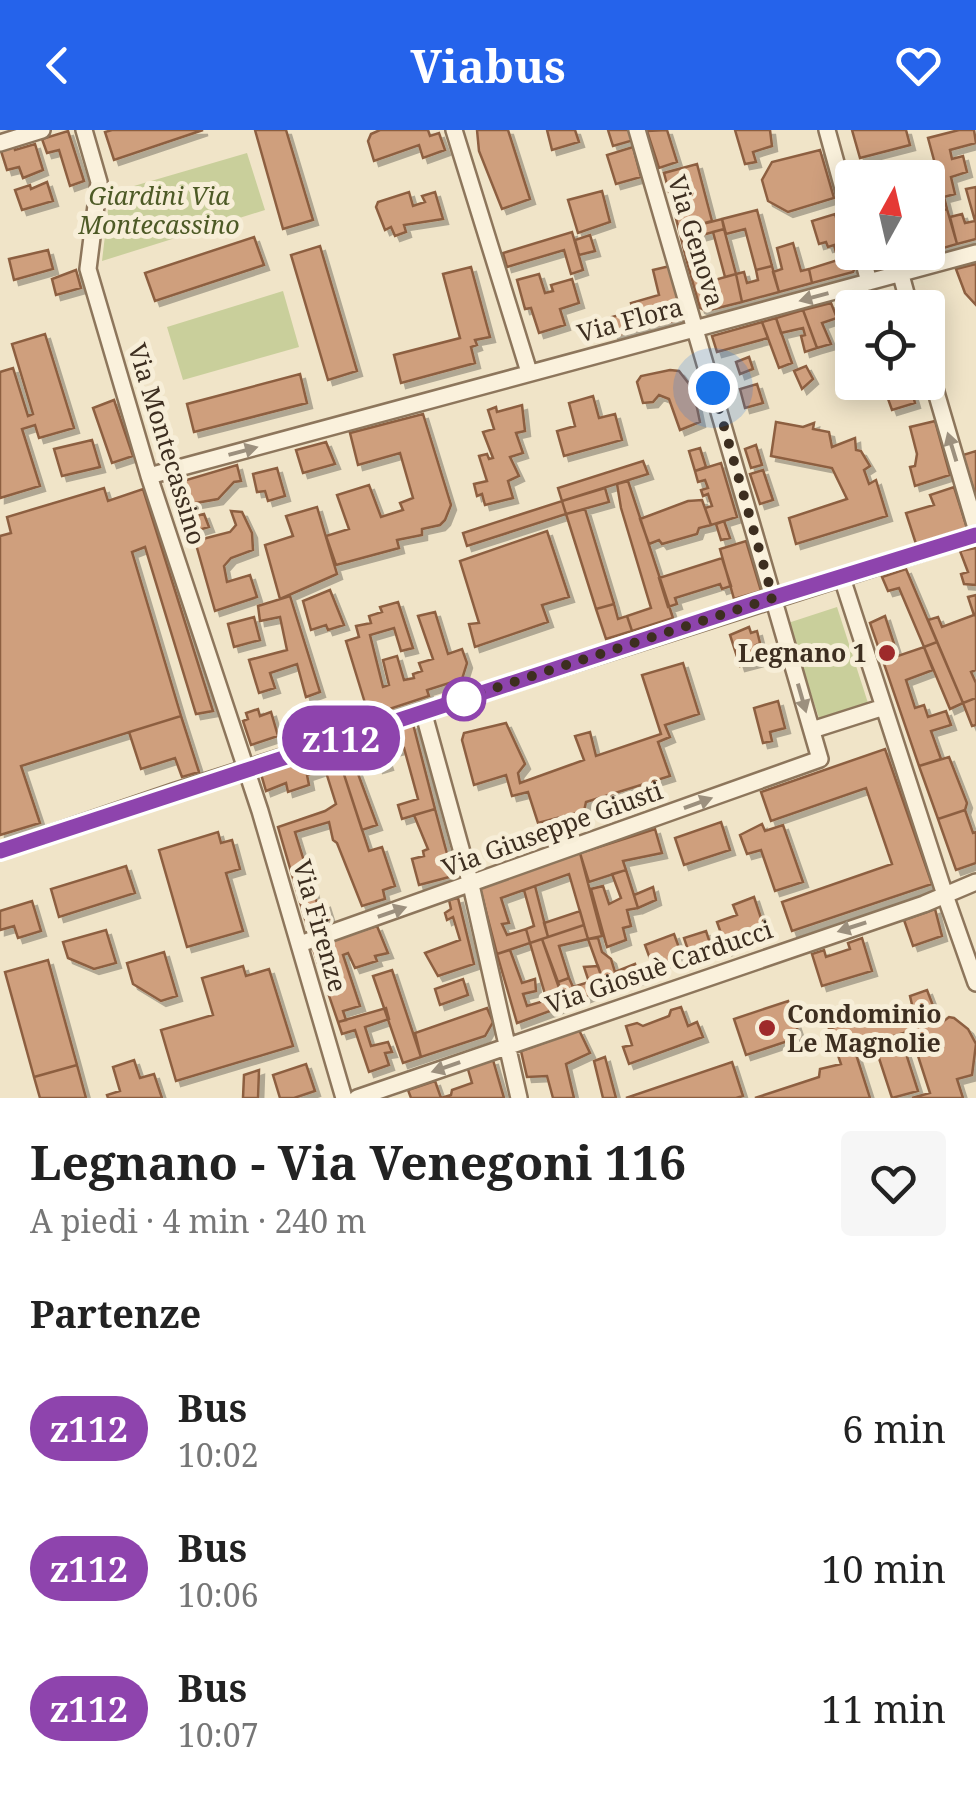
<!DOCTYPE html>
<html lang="it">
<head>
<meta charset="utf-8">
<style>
  :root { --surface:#fff; --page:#f6f6f6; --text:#222; --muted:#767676; --accent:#2563eb }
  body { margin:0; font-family:"Noto Serif",serif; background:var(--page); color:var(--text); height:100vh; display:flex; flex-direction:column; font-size:38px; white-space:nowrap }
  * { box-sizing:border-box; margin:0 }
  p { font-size:32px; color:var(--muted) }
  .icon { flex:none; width:55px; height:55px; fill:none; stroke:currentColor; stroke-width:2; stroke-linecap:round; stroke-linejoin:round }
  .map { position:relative; height:968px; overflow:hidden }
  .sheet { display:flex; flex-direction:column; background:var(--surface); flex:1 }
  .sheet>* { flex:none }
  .badge { padding:0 20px; border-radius:32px; font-size:35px; line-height:65px }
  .needle { width:65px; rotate:8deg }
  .buttons { position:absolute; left:835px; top:30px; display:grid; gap:20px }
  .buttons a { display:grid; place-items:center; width:110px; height:110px; border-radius:10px; background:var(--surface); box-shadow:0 5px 25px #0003; font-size:50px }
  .you { position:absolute; width:50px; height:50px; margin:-25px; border:8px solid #fff; border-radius:50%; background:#1a73e8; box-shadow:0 0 0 15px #1a73e833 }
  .map>.badge { position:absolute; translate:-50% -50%; box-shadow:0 0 0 5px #fff }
  h2 { padding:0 30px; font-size:38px; line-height:90px }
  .round { display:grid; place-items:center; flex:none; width:105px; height:105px; border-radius:10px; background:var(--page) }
  .summary { display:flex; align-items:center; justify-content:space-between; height:170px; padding:0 30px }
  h1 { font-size:48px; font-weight:700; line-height:75px }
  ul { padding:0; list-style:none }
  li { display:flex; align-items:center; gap:30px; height:140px; padding:0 30px }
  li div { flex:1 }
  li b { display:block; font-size:38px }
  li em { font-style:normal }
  li .badge { min-width:110px; font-weight:700; text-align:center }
  header { display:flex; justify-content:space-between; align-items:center; height:130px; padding:0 30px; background:var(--accent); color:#fff; font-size:45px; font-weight:700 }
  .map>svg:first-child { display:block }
  .green { fill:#c9cf9b }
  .building { fill:#cf9f7d; stroke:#8d5f41; stroke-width:2.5; filter:url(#shadow) }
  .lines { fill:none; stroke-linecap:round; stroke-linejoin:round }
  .minor-casing { stroke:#8d765c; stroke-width:20 }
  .minor { stroke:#faf1dc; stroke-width:15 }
  .oneway { fill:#9c907e }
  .line-casing { stroke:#fff; stroke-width:22 }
  .line { stroke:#8e44ad; stroke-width:15 }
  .walk { stroke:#3d2e20; stroke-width:10; stroke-dasharray:0 18 }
  .poi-dot { fill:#9e2a2b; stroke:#f7eed8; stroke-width:4 }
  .stop-dot { fill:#fff; stroke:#8e44ad; stroke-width:5 }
  .labels { text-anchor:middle; stroke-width:10; stroke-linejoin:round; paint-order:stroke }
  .park-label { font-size:25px; font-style:italic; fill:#4d5a26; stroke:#f7eed8 }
  .street-label { font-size:25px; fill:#3d2e20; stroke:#f7eed8 }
  .poi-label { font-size:25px; font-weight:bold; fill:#3d2e20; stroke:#f7eed8; text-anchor:end }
</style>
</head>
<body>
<header><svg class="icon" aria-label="back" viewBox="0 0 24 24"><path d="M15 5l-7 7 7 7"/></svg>Viabus<svg class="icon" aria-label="heart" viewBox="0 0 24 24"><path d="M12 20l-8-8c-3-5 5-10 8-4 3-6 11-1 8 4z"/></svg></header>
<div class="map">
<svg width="976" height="968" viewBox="0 0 976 968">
  <defs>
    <filter id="shadow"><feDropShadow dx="5" dy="5" stdDeviation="0" flood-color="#0004"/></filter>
  </defs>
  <rect width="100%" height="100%" fill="#f0e4c8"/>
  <!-- green -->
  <path class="green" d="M 247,23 L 265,80 L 102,131 L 110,63 Z
    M 283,161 L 299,217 L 183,250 L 167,197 Z
    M 837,477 L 868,573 L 819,588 L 788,493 Z"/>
  <!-- building -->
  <path class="building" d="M 112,0 L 203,0 L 114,30 L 105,2 Z
    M 255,0 L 286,0 L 313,90 L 283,99 Z
    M 380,0 L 428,0 L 430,6 L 439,3 L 445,20 L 423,28 L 419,15 L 374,31 L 368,11 L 371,4 Z
    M 477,0 L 508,0 L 530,69 L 502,79 L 479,21 Z
    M 547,0 L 575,0 L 579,12 L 552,20 Z
    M 608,0 L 631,0 L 634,10 L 613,16 Z
    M 667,0 L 677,32 L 659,38 L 647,1 Z
    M 735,0 L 770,0 L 772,16 L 753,22 L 756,32 L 745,34 Z
    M 852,0 L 906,0 L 910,15 L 860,28 Z
    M 959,0 L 974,0 L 976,13 L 950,20 L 952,29 L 963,26 L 967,42 L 951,47 L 955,64 L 944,67 L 928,8 Z
    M 68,1 L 84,51 L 70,56 L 59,20 L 47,23 L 42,9 Z
    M 35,14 L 43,40 L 23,48 L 19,37 L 7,40 L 1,21 L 14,16 L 15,20 Z
    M 633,17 L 641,47 L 616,54 L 607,25 Z
    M 820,20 L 834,68 L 788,82 L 768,71 L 762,50 L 772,32 Z
    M 697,34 L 712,91 L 679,100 L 664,43 Z
    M 936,36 L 944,67 L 928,72 L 928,48 L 895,48 Z
    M 47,52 L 53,71 L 22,80 L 15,60 L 30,55 L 31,59 Z
    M 976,57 L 976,109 L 957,114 L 950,87 L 962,84 L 965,93 L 975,91 L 966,59 Z
    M 602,61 L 610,92 L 578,103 L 568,70 Z
    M 409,62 L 413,76 L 425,72 L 422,66 L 435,62 L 443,89 L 404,95 L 406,102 L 395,106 L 391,97 L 385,100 L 376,77 L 378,72 Z
    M 944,67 L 947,79 L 934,83 L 930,71 Z
    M 947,79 L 957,114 L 906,129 L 904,122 L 928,122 L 928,103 L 938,100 L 934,83 Z
    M 757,80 L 772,136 L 756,140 L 745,99 L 726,104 L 722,89 Z
    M 835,84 L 844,112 L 828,117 L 826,112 L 819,114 L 812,91 Z
    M 722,89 L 724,99 L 691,108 L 697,129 L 687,132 L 679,100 Z
    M 724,99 L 736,144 L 725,147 L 713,102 Z
    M 572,102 L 583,140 L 571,144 L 564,120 L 507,137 L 503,123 Z
    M 590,105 L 595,121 L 579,125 L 575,110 Z
    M 254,107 L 264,135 L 155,171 L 145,143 Z
    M 848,111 L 856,136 L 853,142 L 812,153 L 809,139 L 838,130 L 834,115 Z
    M 793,113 L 801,141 L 809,139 L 812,153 L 779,162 L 773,142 L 782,139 L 777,118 Z
    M 320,116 L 357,241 L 328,250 L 291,125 Z
    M 48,120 L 53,139 L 14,150 L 9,129 Z
    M 869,122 L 904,122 L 906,129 L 877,137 Z
    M 697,129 L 704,153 L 736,144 L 742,172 L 706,181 L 700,178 L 687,132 Z
    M 976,134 L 976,175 L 965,163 L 956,139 Z
    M 670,136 L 683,181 L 679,190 L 638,200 L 631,173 L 659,165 L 653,140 Z
    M 772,136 L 779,162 L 742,172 L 736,144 L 744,142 L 747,153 L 758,150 L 756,140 Z
    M 471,137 L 490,207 L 475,210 L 477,215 L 471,217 L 475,233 L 401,253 L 394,225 L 460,208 L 443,144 Z
    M 76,140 L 81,158 L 56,165 L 52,149 Z
    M 539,144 L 545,163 L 553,161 L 551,155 L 572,149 L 579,173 L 560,179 L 565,195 L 539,203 L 531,178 L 525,179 L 517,150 Z
    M 831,173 L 837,188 L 822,193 L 831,214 L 817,218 L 803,180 Z
    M 803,180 L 817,218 L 805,222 L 801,206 L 805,205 L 803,198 L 781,203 L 776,188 Z
    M 634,181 L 638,200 L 614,206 L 608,188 Z
    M 776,188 L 792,233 L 779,238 L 762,192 Z
    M 762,192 L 768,208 L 717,222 L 712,206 Z
    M 45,204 L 74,298 L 39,308 L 35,295 L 22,299 L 40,356 L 0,368 L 0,242 L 13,238 L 28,286 L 33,284 L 12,214 Z
    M 749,227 L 753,239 L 740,244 L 736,232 Z
    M 806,236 L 813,249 L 802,259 L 794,241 Z
    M 670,240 L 679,241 L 693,259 L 700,292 L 680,300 L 669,269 L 659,265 L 653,272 L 643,273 L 637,252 L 641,246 Z
    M 300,244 L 307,273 L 194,302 L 187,274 Z
    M 882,252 L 909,252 L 915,273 L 892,280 Z
    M 757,254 L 763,273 L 745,278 L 740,259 Z
    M 593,266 L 599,288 L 615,284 L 622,310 L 564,326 L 557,301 L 575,296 L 569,273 Z
    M 114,270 L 133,326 L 112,333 L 93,278 Z
    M 522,275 L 525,301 L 516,303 L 523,323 L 510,327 L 519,346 L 508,351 L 513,368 L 485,375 L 482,364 L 477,366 L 474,354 L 487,351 L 479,326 L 487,324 L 489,329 L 493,328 L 483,302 L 494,299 L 488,280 L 496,277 L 497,282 Z
    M 423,284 L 451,375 L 445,390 L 440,395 L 422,399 L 422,405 L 397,410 L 399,418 L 336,435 L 326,406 L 349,399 L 337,365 L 369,355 L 381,387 L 403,380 L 400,373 L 413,368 L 400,323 L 358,335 L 350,303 Z
    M 935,291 L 950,345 L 915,356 L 910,337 L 915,336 L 917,324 L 910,297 Z
    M 776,292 L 803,297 L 814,293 L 813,299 L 829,302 L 832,317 L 855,308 L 856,320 L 861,321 L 870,336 L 864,340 L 869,354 L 876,350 L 887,386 L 796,414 L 789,388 L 847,369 L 832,338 L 771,326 Z
    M 92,310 L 100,337 L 62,346 L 54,319 Z
    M 326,312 L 335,334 L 303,343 L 296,320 Z
    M 756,315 L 762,335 L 751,338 L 745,319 Z
    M 700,318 L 706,337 L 695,341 L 689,321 Z
    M 976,321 L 976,368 L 963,325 Z
    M 643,331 L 648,344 L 562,371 L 558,358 Z
    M 721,333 L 737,387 L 711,395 L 705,378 L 712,376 L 708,364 L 703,366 L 701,360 L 708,358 L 705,350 L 698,352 L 695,341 Z
    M 237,335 L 241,351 L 234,352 L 218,369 L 190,374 L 183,351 Z
    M 277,338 L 285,366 L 268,371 L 265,361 L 257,362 L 253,344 Z
    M 763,340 L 773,370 L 760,374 L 750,344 Z
    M 628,351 L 673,488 L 632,501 L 627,486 L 651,478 L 621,378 L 617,354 Z
    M 954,357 L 967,398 L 916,414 L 906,383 L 934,375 L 930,365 Z
    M 104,358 L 108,371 L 143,359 L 213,581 L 196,584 L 145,417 L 132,422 L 181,586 L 21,636 L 40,693 L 0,705 L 0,406 L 11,403 L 7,387 Z
    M 605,358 L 609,372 L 566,384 L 562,371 Z
    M 702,370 L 711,395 L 699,398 L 697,404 L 662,414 L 659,410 L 649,414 L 640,389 L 688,371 Z
    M 562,371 L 566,384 L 467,416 L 463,403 Z
    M 317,377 L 337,444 L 280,469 L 265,415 L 293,406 L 286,386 Z
    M 585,379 L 614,474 L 596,479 L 566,384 Z
    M 231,381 L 242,382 L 252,403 L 253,420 L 231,428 L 224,436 L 227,452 L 250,445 L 257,467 L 215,481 L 195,411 L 230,402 L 236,395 Z
    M 204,384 L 209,397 L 192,402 L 187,388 Z
    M 724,391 L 730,408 L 721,410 L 716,394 Z
    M 547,401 L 569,467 L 542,475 L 548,492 L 475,517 L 469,494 L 479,493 L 460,431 Z
    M 746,411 L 761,461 L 734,469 L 720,419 Z
    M 976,418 L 976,455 L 964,454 L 961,444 L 968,442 L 960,421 Z
    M 722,428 L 731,456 L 722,459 L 720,454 L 675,468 L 677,474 L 668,477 L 659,448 Z
    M 906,439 L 937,512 L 924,517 L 899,458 L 888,461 L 882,447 Z
    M 330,460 L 344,495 L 328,500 L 326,495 L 311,500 L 303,471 Z
    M 976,465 L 976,540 L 971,542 L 976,553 L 976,568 L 963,573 L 928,490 L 938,487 L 942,497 L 974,485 L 968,467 Z
    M 290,466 L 320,562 L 306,567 L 297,534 L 270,543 L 275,558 L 259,563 L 249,530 L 287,520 L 280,487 L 260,491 L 258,476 Z
    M 398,472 L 413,518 L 401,521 L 394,498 L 370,505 L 383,557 L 389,555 L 383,530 L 397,526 L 404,550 L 414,548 L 413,544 L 422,541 L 419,533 L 433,529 L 418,486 L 435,482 L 448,524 L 462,519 L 467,533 L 462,549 L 427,560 L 429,566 L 347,593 L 342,579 L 365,573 L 346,511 L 359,507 L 356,496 L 371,493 L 369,486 L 382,482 L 380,477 Z
    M 614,474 L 618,489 L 627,486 L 632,501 L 606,509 L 596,479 Z
    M 885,486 L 898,526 L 924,517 L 933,540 L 906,550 L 915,578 L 924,575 L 928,587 L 946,581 L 951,595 L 931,601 L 941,629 L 919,636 L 870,493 Z
    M 254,487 L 260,510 L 234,517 L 228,494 Z
    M 749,497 L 751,503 L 757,501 L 760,513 L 756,515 L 763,530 L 740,536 L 730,505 Z
    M 937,512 L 963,573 L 950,579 L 924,517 Z
    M 683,533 L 699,584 L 665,595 L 670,607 L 658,612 L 670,646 L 586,672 L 584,681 L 538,693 L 528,662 L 512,666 L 506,645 L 474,655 L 462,610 L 464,603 L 506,593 L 525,634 L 518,643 L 520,653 L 584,630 L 575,606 L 590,602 L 596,626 L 661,604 L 642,545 Z
    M 976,568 L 976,595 L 972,596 L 963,573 Z
    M 778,571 L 785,598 L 770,602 L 772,611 L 763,613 L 754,578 Z
    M 317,576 L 321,592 L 298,595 L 295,583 Z
    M 258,579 L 260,586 L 271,582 L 278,606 L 251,615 L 243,591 L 248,589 L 246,583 Z
    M 181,586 L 199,642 L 182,647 L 175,628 L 141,639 L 129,602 Z
    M 413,594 L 435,679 L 402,689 L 398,675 L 418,669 L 404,618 L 384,623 L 388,635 L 378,638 L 375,626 L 354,633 L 377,695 L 362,700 L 336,620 Z
    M 885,619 L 932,754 L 792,801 L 782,772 L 892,734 L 866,658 L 771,691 L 761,662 Z
    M 336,620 L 369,721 L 382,717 L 395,756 L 383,760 L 385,769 L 362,776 L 337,713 L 333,710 L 329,692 L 295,702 L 318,776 L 325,773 L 330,789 L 307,796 L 278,697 L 325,681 L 336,674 L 325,639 L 307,645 L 309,655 L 288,662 L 286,653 L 266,661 L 261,644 Z
    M 949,627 L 967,673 L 965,680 L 938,689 L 919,636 Z
    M 435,679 L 453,746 L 419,755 L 412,729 L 424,726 L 423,721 L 428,719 L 414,685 Z
    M 965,680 L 973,703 L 976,702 L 976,733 L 956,740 L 938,689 Z
    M 721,692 L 730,720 L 684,735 L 675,708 Z
    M 762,694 L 765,701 L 783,695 L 803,752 L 775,761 L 761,720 L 747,724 L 740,705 Z
    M 655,699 L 662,723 L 623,731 L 626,740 L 589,752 L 580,723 Z
    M 218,702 L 221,713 L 232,710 L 240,739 L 226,743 L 243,801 L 187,817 L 159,720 Z
    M 580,723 L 602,806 L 588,809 L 569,744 L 501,768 L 509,793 L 502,794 L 507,805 L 526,799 L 530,813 L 497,824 L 480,758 Z
    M 126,736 L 135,763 L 59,787 L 51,759 Z
    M 626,740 L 638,778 L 627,780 L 631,796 L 623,798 L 626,810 L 607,817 L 591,759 L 603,756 L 609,774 L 621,768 L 612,744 Z
    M 535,756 L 548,807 L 530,813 L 526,799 L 534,796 L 524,760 Z
    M 653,757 L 656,770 L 638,778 L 634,765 Z
    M 754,767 L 763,794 L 755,797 L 756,801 L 736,808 L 739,815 L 727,820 L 717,792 L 737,785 L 733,775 Z
    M 458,768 L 474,834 L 438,846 L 425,823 L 460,810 L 453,787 L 447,790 L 445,783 L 451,779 L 449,770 Z
    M 32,771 L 41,801 L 18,808 L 14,796 L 0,800 L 0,781 Z
    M 935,779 L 942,806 L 913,816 L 904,790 Z
    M 580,781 L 584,795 L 548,807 L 544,793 Z
    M 584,795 L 588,809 L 559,816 L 569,848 L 558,852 L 542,809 Z
    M 377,796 L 388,823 L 375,826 L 377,831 L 355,838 L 348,823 L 343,825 L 360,876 L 343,881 L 346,890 L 338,892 L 312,816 Z
    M 106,800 L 116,833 L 94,839 L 68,828 L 63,812 Z
    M 706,801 L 710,813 L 705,814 L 707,820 L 690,826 L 684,808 Z
    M 674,804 L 682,826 L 653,837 L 645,815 Z
    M 598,808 L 602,822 L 611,829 L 615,842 L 635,834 L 640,849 L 606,859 L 588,809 Z
    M 862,808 L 872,841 L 822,856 L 812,824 L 824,820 L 826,827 L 850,819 L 848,813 Z
    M 542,809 L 565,875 L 550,881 L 530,813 Z
    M 510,820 L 522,853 L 535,849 L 536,861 L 523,864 L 527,876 L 547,870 L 550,881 L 517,893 L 497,824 Z
    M 164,822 L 177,866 L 161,871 L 133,854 L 127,833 Z
    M 48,830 L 77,935 L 34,947 L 5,842 Z
    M 243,836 L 246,846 L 269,839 L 293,916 L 176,951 L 161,900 L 213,885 L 202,848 Z
    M 598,836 L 606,859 L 565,875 L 558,852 L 569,848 L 573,857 L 589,852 L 584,837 Z
    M 392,840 L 421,927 L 403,933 L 373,846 Z
    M 463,849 L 468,865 L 440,875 L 435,859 Z
    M 927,860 L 940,894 L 949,887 L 954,888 L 968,899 L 976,914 L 972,945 L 957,949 L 963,968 L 912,968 L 930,963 L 910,901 L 854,918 L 870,968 L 755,968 L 819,947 L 820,939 L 841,934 L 829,899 L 882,879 L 887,893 L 914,883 L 910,866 Z
    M 788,871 L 800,907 L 746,925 L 734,889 Z
    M 681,877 L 688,896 L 697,892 L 703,907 L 629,934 L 623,917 L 632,915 L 626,896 L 637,893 L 643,896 L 669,886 L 671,880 Z
    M 386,878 L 389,889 L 365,897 L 371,916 L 388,912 L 392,922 L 385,923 L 389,935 L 369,942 L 355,900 L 342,904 L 338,892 Z
    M 487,878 L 493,892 L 485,906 L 421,927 L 415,903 Z
    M 579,900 L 590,923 L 566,934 L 574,968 L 553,968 L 547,946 L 527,947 L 521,921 Z
    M 902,911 L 918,961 L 892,968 L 876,919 Z
    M 605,927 L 616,968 L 603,968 L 594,931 Z
    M 134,930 L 140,948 L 154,944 L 162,968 L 108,968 L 107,965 L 120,961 L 113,937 Z
    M 493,930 L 504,968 L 441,968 L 451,965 L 452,960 L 472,953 L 467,936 Z
    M 732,932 L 743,966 L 736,968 L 626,968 Z
    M 306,934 L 315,961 L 294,968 L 280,968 L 273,945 Z
    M 77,935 L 86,968 L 40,968 L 34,947 Z
    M 259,940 L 258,968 L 243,968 L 244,945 Z
    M 435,951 L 441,968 L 411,968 L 408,960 Z"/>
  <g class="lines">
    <defs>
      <path id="minor" d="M 84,0 L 99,52 L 88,139 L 149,346 L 260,681 L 344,968
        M 454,0 L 529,242
        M 827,0 L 852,91
        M 0,13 L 42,0
        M 861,122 L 869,152
        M 901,145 L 910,178
        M 928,235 L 976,398
        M 149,346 L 976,123
        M 842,448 L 945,765 L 976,853
        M 423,581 L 471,755 L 519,968
        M 812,600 L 884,577
        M 0,721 L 173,662 L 976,405
        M 300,814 L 820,629 L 637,0
        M 357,968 L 924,774 L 976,752"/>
    </defs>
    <!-- minor casing -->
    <use href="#minor" class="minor-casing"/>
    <!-- minor -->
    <use href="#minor" class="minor"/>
  </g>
  <!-- one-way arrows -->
  <defs><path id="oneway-solid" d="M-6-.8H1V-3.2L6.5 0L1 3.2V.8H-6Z" transform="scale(2.5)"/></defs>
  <g class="oneway">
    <use href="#oneway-solid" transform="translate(814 167) rotate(165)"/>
    <use href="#oneway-solid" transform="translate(952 317) rotate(-107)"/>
    <use href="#oneway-solid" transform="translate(243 321) rotate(-15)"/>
    <use href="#oneway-solid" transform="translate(802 568) rotate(74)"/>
    <use href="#oneway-solid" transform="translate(698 673) rotate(-20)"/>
    <use href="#oneway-solid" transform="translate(392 782) rotate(-19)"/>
    <use href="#oneway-solid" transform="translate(852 797) rotate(162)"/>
    <use href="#oneway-solid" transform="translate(446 937) rotate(161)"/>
  </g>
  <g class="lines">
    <defs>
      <path id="line" d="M 0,721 L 756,473 L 976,405"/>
    </defs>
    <!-- line casing -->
    <use href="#line" class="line-casing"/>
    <!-- line -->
    <use href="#line" class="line"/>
    <!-- walk -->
    <path class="walk" d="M 464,569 L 455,571 L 773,468 L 713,258"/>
  </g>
  <!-- markers -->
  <g class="poi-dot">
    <circle cx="887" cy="523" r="10"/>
    <circle cx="767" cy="898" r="10"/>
  </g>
  <circle class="stop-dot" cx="464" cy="569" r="20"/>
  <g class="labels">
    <!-- park labels -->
    <g class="park-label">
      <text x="159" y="75">Giardini Via<tspan x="159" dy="29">Montecassino</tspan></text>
    </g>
    <!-- street labels -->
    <g class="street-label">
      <text transform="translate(696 111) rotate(73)" y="9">Via Genova</text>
      <text transform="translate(630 190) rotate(-15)" y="9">Via Flora</text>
      <text transform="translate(167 314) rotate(73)" y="9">Via Montecassino</text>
      <text transform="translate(552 699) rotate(-20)" y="9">Via Giuseppe Giusti</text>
      <text transform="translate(320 796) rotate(74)" y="9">Via Firenze</text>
      <text transform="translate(659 837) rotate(-19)" y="9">Via Giosuè Carducci</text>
    </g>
    <!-- poi labels -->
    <g class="poi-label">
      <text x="867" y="532">Legnano 1</text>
      <text x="787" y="893" text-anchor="start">Condominio<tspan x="787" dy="29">Le Magnolie</tspan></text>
    </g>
  </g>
</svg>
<div class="buttons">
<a><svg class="needle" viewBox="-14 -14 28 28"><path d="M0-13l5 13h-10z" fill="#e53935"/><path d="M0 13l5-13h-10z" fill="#767676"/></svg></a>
<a><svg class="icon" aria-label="locate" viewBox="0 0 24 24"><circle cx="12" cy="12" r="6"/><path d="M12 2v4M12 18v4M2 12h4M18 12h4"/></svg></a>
</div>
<div class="you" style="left:713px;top:258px"></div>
<b class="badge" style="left:341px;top:608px;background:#8e44ad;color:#fff">z112</b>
</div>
<section class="sheet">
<div class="summary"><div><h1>Legnano - Via Venegoni 116</h1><p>A piedi · 4 min · 240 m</p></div><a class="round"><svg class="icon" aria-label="heart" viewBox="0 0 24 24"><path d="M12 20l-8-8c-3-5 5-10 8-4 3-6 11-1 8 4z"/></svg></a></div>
<h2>Partenze</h2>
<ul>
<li><span class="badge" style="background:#8e44ad;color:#fff">z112</span><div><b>Bus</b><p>10:02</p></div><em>6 min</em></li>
<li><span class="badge" style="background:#8e44ad;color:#fff">z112</span><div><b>Bus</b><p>10:06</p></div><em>10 min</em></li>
<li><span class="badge" style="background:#8e44ad;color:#fff">z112</span><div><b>Bus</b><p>10:07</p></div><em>11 min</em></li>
</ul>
</section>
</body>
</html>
